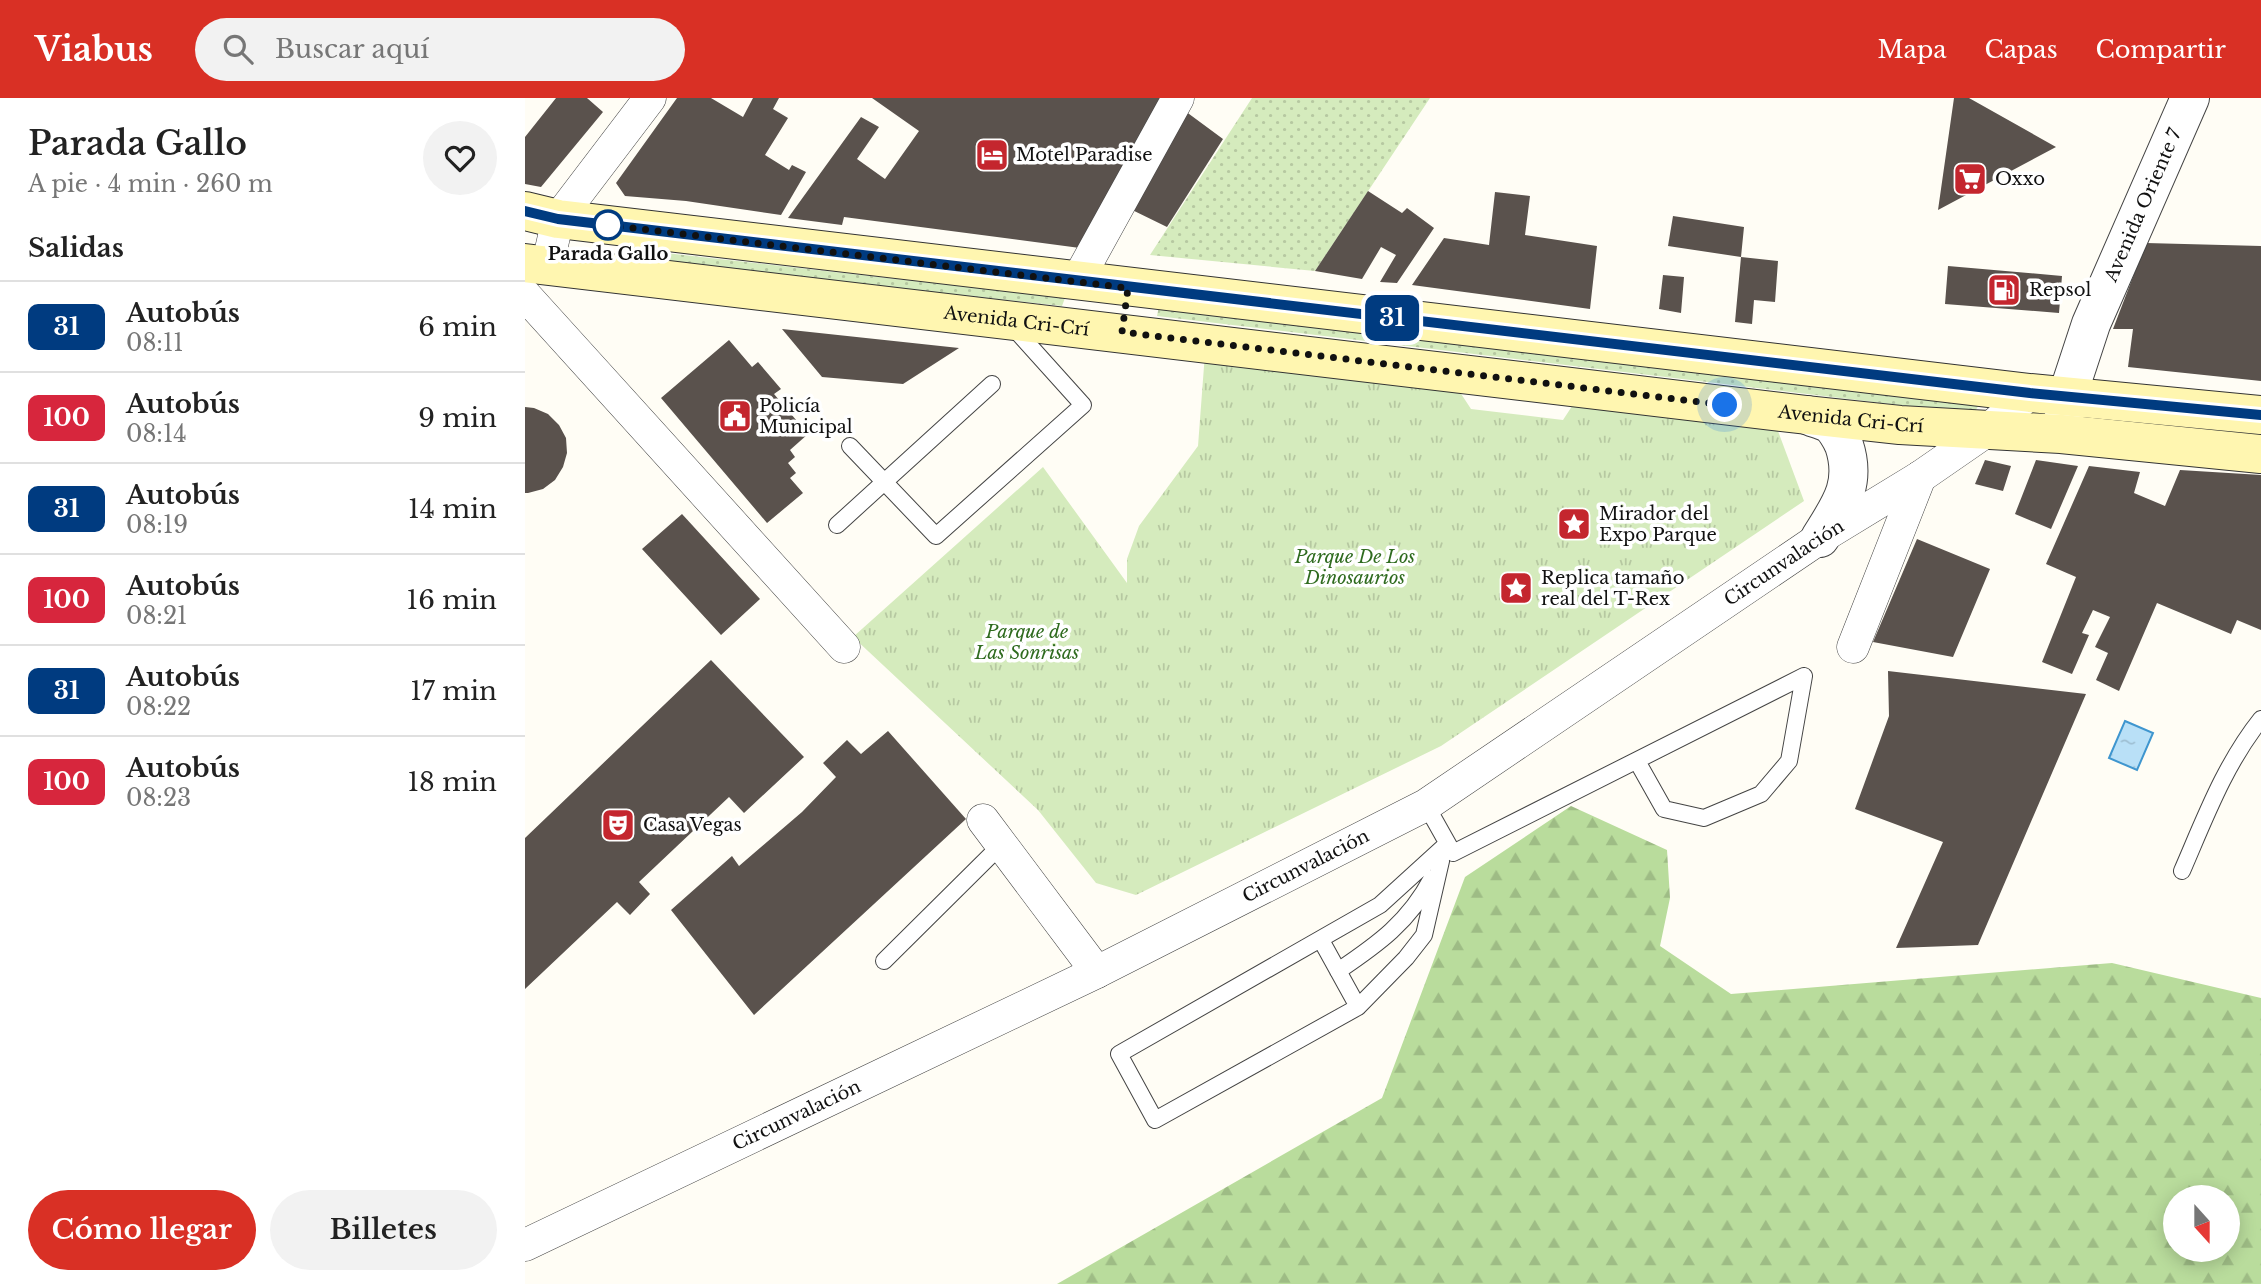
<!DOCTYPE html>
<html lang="es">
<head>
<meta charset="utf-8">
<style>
  :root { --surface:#fff; --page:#f2f2f2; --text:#222; --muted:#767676; --line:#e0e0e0; --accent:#d93025 }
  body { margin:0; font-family:"Libre Baskerville",serif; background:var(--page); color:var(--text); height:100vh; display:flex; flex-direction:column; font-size:26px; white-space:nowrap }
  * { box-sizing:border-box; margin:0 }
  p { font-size:23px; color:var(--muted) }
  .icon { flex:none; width:38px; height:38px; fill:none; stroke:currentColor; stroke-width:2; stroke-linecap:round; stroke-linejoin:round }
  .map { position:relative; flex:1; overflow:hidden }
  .panel { display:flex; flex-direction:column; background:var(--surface); width:525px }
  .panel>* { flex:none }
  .badge { padding:0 14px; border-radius:10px; font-size:24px; line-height:46px }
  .needle { width:46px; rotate:159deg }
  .tools { position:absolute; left:1638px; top:1087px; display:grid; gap:14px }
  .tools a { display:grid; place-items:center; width:77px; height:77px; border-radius:50%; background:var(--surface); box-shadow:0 4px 18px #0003; font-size:35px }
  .you { position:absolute; width:35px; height:35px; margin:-18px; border:5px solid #fff; border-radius:50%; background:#1a73e8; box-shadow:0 0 0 10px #1a73e833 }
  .map>.badge { position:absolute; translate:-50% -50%; box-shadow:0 0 0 4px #fff }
  h2 { padding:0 28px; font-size:26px; line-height:63px }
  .round { display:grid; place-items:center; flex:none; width:74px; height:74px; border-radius:37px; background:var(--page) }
  .headline { display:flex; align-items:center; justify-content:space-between; height:119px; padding:0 28px }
  h1 { font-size:33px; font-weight:600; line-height:52px }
  .primary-button { display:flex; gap:14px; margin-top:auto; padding:14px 28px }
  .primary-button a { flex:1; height:80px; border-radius:42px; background:var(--accent); color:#fff; font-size:28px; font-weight:600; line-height:80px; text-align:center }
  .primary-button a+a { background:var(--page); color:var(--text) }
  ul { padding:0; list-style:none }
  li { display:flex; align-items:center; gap:21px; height:91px; padding:0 28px; border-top:2px solid var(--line) }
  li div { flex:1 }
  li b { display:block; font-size:26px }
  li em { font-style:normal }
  li .badge { min-width:77px; font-weight:700; text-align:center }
  header { display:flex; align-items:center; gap:42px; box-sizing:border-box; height:98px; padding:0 35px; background:var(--accent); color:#fff }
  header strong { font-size:33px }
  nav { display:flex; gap:38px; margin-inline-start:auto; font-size:24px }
  .search { width:490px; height:63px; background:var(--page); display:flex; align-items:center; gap:18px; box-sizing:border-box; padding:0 24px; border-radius:38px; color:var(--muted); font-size:26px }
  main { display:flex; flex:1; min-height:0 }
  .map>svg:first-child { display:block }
  .grass { fill:url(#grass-dots) }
  .forest { fill:url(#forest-firs); fill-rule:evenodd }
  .park { fill:url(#park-tufts) }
  .water { fill:url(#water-ripples); stroke:#3f96cf; stroke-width:2 }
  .building { fill:#5a524d }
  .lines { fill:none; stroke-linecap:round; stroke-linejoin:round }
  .service-casing { stroke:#444; stroke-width:18 }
  .minor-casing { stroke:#444; stroke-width:33 }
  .tertiary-casing { stroke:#444; stroke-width:40 }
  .secondary-casing { stroke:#333; stroke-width:40 }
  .service { stroke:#fff; stroke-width:16 }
  .minor { stroke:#fff; stroke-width:32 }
  .tertiary { stroke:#fff; stroke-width:38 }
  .secondary { stroke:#fff6b0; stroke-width:38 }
  .line-casing { stroke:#fff; stroke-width:16 }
  .line { stroke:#003b80; stroke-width:10 }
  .walk { stroke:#111; stroke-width:7; stroke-dasharray:0 12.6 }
  .stop-dot { fill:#fff; stroke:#003b80; stroke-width:3.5 }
  .labels { text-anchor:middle; stroke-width:7; stroke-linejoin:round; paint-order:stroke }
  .poi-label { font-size:18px; fill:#111; stroke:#fff; text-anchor:start }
  .street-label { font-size:18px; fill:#111; stroke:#fff }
  .stop-label { font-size:18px; font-weight:bold; fill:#111; stroke:#fff }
  .park-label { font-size:18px; font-style:italic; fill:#2f6b1f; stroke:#fff }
</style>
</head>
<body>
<header>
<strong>Viabus</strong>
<div class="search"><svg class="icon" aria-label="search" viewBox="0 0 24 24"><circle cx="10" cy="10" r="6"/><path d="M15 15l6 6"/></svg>Buscar aquí</div>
<nav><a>Mapa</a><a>Capas</a><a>Compartir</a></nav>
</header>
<main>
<section class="panel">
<div class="headline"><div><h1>Parada Gallo</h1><p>A pie · 4 min · 260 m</p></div><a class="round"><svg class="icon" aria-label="heart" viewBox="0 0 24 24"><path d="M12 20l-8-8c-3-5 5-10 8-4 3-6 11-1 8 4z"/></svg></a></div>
<h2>Salidas</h2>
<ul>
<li><span class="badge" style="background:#003b80;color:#fff">31</span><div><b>Autobús</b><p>08:11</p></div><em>6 min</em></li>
<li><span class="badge" style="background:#d7263d;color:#fff">100</span><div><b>Autobús</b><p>08:14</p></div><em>9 min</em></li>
<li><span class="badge" style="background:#003b80;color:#fff">31</span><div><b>Autobús</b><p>08:19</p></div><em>14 min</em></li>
<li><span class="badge" style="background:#d7263d;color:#fff">100</span><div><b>Autobús</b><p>08:21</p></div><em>16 min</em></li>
<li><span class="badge" style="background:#003b80;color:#fff">31</span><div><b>Autobús</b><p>08:22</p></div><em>17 min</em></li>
<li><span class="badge" style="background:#d7263d;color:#fff">100</span><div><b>Autobús</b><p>08:23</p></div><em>18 min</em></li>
</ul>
<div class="primary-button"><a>Cómo llegar</a><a>Billetes</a></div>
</section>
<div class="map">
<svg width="1736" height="1186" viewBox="0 0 1736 1186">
  <defs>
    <pattern id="grass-dots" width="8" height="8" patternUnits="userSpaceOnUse" patternTransform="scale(1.75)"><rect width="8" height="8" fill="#d5ebbd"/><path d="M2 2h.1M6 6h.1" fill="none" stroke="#b6c8a1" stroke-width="1.8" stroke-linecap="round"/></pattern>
    <pattern id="forest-firs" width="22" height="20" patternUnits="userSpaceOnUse" patternTransform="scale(1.75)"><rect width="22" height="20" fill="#b9dc9c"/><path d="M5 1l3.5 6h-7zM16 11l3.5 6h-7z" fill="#9ebc85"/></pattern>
    <pattern id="park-tufts" width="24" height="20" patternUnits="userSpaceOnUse" patternTransform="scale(1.75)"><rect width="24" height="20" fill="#d5ebbd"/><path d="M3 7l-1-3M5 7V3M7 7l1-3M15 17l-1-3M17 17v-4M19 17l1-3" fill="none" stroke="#b6c8a1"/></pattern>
    <pattern id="water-ripples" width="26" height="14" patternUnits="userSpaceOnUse" patternTransform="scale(1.75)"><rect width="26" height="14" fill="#b9e0f7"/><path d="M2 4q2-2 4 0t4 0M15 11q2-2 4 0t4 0" fill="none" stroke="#9ebfd3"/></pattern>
  </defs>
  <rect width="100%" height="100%" fill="#fffdf5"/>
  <!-- grass -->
  <path class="grass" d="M 727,0 L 905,0 L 790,173 L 625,157 Z
    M 114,152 L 540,200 L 537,208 L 114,162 Z
    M 634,208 L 1454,307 L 1448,316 L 632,218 Z"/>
  <!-- forest -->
  <path class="forest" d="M 1046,708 L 1142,752 L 1145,800 L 1135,848 L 1206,896 L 1587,865 L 1736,900 L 1736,1186 L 532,1186 L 857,1000 L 940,779 ZM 1650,1099 L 1703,1099 L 1703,1152 L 1650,1152 Z"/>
  <!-- park -->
  <path class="park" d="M 680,255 L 929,285 L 946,311 L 1038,322 L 1053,299 L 1250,325 L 1279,403 L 916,648 L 611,797 L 571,785 L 513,712 L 328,539 L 518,369 L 602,485 L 602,461 L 614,428 L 673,348 Z"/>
  <!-- water -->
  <path class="water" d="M 1600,623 L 1628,635 L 1612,672 L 1584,660 Z"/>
  <!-- building -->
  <path class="building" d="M 31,0 L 62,0 L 78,14 L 16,89 L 0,86 L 0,39 Z
    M 152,0 L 186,0 L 218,19 L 228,0 L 254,0 L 248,11 L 263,20 L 240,57 L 264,72 L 267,67 L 281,74 L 256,117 L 161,103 L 100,98 L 91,85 Z
    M 347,0 L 636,0 L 555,150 L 319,119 L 317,127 L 263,120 L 336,19 L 354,29 L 332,61 L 360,81 L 394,33 Z
    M 1429,0 L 1444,0 L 1531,49 L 1413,112 Z
    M 656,10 L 698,41 L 642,129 L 597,107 Z
    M 843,93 L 877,115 L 882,110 L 909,130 L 872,185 L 855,184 L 871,157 L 856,149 L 837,181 L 790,173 Z
    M 970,94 L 1005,98 L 1000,137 L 1072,148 L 1065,211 L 887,187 L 919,140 L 964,147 Z
    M 1148,118 L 1219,129 L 1216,159 L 1143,148 Z
    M 1621,145 L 1736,148 L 1736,283 L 1603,269 L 1608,231 L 1588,231 Z
    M 1216,159 L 1253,163 L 1250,204 L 1229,202 L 1227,226 L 1210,224 Z
    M 1423,168 L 1537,178 L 1534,215 L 1420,206 Z
    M 1138,177 L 1159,179 L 1156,215 L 1134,211 Z
    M 257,231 L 434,250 L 378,286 L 297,279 Z
    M 204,242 L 227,269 L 233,264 L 256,291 L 249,296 L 283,336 L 265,352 L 270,359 L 263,365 L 271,375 L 265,380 L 278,395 L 242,425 L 136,300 Z
    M 0,309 L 9,310 L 23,316 L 34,327 L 41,340 L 42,355 L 38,369 L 30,382 L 18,391 L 3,395 L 0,395 Z
    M 1460,362 L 1486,368 L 1478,393 L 1450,386 Z
    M 1511,362 L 1553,368 L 1526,431 L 1490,416 Z
    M 1564,368 L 1615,374 L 1609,395 L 1640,408 L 1655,372 L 1736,377 L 1736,532 L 1712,522 L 1706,536 L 1632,505 L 1594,593 L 1571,582 L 1583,555 L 1570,549 L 1585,519 L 1568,512 L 1557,535 L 1564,537 L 1547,576 L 1517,564 L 1551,479 L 1521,466 Z
    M 157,416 L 235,501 L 196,537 L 117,451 Z
    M 1392,441 L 1465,471 L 1428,559 L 1348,544 Z
    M 186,562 L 279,659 L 219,715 L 204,699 L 114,784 L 125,796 L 105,817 L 92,804 L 0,891 L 0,740 Z
    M 1363,573 L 1561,596 L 1453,847 L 1371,850 L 1418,744 L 1330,711 L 1364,618 Z
    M 363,633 L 441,721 L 229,917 L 146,812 L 207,758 L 214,768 L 277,714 L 311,679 L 298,665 L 322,642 L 336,656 Z"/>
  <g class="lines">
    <defs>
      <path id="service" d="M 325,348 L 411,438 L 558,307 L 487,228
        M 312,427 L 467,286
        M 1112,663 L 1139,711 L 1179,720 L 1236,696 L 1264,663 L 1279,578
        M 901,707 L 928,755 L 1279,578
        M 916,763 L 899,837 L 881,860 L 833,909 L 630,1022 L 594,956 L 855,807 L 922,746
        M 1657,773 C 1680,720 1700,666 1736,621
        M 796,842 L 833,909
        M 359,863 L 477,746
        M 813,873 C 853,846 884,824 907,780"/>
      <g id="minor">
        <path d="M 22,169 L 33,121 L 125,0"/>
        <path d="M 552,183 L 653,0"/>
        <path d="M 0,197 L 319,549"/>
        <path d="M 1328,549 L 1395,379"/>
        <path d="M 458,722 L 572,874"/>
        <path id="s1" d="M 0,1147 L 572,874 L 901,707 L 1295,440 L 1395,379 L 1463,332 L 1505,295"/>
      </g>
      <g id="tertiary">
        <path d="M 1282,317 C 1289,320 1297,322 1303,325 C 1310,329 1316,340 1319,347 C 1332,386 1315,408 1295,440"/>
        <path id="s2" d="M 1537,330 L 1542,299 L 1566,226 L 1665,0"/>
      </g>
      <g id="secondary">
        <path d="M 0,113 L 33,121 L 1505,295 L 1736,317"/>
        <path id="s3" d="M 0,165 L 1282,317 L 1375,327 L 1536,336 L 1736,356"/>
      </g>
    </defs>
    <!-- service casing -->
    <use href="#service" class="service-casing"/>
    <!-- minor casing -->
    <use href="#minor" class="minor-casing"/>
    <!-- tertiary casing -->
    <use href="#tertiary" class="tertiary-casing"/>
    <!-- secondary casing -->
    <use href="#secondary" class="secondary-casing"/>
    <!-- service -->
    <use href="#service" class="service"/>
    <!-- minor -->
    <use href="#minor" class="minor"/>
    <!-- tertiary -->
    <use href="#tertiary" class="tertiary"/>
    <!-- secondary -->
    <use href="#secondary" class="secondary"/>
  </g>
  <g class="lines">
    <defs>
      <path id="line" d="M 0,113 L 33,121 L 1505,295 L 1736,317"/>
    </defs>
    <!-- line casing -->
    <use href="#line" class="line-casing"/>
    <!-- line -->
    <use href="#line" class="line"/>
    <!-- walk -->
    <path class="walk" d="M 83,127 L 603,190 L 597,234 L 1200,307"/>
  </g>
  <!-- icons -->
  <defs>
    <symbol id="hotel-square" viewBox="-11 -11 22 22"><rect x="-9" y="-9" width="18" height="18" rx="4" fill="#c4262e" stroke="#fff"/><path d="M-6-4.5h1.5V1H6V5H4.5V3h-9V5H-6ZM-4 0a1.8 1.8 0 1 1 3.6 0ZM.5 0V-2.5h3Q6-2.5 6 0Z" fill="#fff"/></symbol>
    <symbol id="supermarket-square" viewBox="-11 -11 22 22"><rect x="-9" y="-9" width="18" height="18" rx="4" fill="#c4262e" stroke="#fff"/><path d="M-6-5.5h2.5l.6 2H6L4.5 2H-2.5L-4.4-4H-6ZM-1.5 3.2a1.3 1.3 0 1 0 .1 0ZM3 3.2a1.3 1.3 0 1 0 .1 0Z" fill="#fff"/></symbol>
    <symbol id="fuel-square" viewBox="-11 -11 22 22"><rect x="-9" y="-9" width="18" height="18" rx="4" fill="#c4262e" stroke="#fff"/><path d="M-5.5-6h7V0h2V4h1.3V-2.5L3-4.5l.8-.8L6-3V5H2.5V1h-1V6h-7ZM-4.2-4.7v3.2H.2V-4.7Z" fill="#fff"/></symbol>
    <symbol id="civic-square" viewBox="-11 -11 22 22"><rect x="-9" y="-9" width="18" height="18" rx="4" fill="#c4262e" stroke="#fff"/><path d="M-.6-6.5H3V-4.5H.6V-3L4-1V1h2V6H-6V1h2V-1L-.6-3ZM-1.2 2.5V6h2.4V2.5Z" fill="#fff"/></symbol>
    <symbol id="sight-square" viewBox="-11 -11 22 22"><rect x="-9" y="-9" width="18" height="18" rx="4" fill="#c4262e" stroke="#fff"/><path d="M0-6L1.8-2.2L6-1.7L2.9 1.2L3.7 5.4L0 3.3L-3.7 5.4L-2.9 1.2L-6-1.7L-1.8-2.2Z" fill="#fff"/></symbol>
    <symbol id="theatre-square" viewBox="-11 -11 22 22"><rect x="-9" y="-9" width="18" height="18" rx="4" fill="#c4262e" stroke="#fff"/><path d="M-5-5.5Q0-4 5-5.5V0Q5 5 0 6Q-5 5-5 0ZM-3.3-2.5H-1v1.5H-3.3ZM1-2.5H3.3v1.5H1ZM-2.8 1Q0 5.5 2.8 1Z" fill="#fff"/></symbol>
  </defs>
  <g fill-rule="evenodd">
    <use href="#hotel-square" x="448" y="38" width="38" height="38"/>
    <use href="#supermarket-square" x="1426" y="62" width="38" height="38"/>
    <use href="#fuel-square" x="1460" y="173" width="38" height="38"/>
    <use href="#civic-square" x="191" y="299" width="38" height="38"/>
    <use href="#sight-square" x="1030" y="407" width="38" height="38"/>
    <use href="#sight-square" x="972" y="471" width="38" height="38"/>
    <use href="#theatre-square" x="74" y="708" width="38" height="38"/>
  </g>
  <!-- markers -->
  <circle class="stop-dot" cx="83" cy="127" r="14"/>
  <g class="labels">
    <!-- poi labels -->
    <g class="poi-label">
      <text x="491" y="63">Motel Paradise</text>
      <text x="1470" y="87">Oxxo</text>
      <text x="1504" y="198">Repsol</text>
      <text x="234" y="314">Policía<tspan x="234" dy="21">Municipal</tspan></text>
      <text x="1074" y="422">Mirador del<tspan x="1074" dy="21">Expo Parque</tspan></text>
      <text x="1016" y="486">Replica tamaño<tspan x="1016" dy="21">real del T-Rex</tspan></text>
      <text x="118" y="733">Casa Vegas</text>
    </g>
    <!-- street labels -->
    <g class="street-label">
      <text dy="6" stroke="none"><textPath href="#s2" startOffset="238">Avenida Oriente 7</textPath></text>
      <text dy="6" stroke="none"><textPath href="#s3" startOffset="495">Avenida Cri-Crí</textPath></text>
      <text dy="6" stroke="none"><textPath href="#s3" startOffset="1335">Avenida Cri-Crí</textPath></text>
      <text dy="6" stroke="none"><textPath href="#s1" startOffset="1435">Circunvalación</textPath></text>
      <text dy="6" stroke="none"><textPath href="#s1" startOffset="868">Circunvalación</textPath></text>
      <text dy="6" stroke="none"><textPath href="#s1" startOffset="301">Circunvalación</textPath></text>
    </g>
    <!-- stop labels -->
    <g class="stop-label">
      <text x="83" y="162">Parada Gallo</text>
    </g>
    <!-- park labels -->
    <g class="park-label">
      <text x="830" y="465">Parque De Los<tspan x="830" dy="21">Dinosaurios</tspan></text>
      <text x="502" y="540">Parque de<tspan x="502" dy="21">Las Sonrisas</tspan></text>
    </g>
  </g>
</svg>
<div class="tools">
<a><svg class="needle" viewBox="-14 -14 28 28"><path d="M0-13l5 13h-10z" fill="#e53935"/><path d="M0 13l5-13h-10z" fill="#767676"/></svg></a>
</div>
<div class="you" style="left:1200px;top:307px"></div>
<b class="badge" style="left:867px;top:220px;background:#003b80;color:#fff">31</b>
</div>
</main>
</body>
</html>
